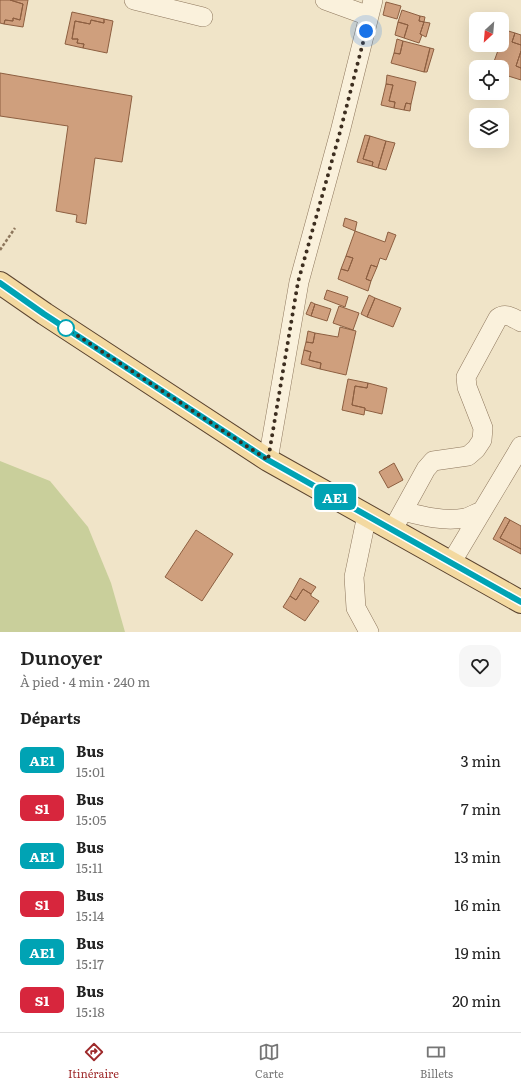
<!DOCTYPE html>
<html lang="fr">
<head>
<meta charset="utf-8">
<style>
  :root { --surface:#fff; --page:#f6f6f6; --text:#222; --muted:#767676; --line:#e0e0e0; --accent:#9e2a2b }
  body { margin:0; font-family:Literata,serif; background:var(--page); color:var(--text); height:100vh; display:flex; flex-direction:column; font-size:15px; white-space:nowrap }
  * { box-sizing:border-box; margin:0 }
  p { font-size:13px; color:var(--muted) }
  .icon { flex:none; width:22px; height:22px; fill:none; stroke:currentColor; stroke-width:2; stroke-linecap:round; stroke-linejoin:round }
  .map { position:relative; height:632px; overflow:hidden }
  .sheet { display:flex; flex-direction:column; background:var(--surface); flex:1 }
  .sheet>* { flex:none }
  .badge { padding:0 8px; border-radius:6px; font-size:14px; line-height:26px }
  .needle { width:26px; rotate:206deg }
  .buttons { position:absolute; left:469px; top:12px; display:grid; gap:8px }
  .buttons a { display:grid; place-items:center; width:40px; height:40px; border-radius:8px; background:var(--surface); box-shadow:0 4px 16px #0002; font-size:20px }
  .you { position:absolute; width:20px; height:20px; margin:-10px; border:3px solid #fff; border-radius:50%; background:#1a73e8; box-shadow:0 0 0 6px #1a73e833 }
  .map>.badge { position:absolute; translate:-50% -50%; box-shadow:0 0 0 2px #fff }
  h2 { padding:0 20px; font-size:15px; line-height:36px }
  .round { display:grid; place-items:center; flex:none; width:42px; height:42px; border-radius:12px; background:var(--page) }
  .head { display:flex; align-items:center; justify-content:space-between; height:68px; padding:0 20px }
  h1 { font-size:19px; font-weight:600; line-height:30px }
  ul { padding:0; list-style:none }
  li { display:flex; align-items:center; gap:12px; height:48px; padding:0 20px }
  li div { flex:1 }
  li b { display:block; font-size:15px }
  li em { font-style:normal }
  li .badge { min-width:44px; font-weight:700; text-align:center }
  .menu { display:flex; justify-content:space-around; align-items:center; height:56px; border-top:1px solid var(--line); background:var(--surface); font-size:11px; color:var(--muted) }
  .menu a { display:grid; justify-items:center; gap:2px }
  .menu .selected { color:var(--accent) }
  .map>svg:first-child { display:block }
  .green { fill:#c9cf9b }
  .building { fill:#cf9f7d; stroke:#8d5f41 }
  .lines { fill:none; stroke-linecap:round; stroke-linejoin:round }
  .minor-casing { stroke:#8d765c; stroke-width:20 }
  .primary-casing { stroke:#5b4430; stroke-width:24 }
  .path { stroke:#8d765c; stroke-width:2.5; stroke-dasharray:3 2; stroke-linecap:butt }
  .minor { stroke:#faf1dc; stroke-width:19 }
  .primary { stroke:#f3d9a0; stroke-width:22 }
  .line-casing { stroke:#fff; stroke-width:9 }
  .line { stroke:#00a3b4; stroke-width:6 }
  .walk { stroke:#3d2e20; stroke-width:4; stroke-dasharray:0 7.2 }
  .stop-dot { fill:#fff; stroke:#00a3b4; stroke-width:2 }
</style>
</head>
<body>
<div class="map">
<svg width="521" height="632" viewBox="0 0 521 632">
  <rect width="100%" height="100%" fill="#f0e4c8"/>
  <!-- green -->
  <path class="green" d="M 0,461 L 50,481 L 88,527 L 111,583 L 125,632 L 0,632 Z"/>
  <!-- building -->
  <path class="building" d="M 0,0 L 10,0 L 23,4 L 20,20 L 13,18 L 13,21 L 5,20 L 4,24 L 0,23 Z
    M 10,0 L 28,0 L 23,27 L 4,24 L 5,20 L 13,21 L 13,18 L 20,20 L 23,4 Z
    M 386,2 L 401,6 L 397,19 L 383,15 Z
    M 402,10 L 420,16 L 419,21 L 424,22 L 420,34 L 422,35 L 419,43 L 404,38 L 408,25 L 398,22 Z
    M 72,12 L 104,19 L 104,23 L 91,20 L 90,24 L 75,21 L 72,39 L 78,39 L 77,43 L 84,44 L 83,48 L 65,44 Z
    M 420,16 L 425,17 L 424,22 L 419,21 Z
    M 104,19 L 113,21 L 107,53 L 83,48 L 84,44 L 77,43 L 78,39 L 72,39 L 75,21 L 90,24 L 91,20 L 104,23 Z
    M 398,22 L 408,25 L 404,38 L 395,35 Z
    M 424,22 L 430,23 L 426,37 L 420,34 Z
    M 505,30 L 515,33 L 512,42 L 521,45 L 521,51 L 516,66 L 521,68 L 521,80 L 502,74 L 502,67 L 492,67 L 500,45 L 502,45 L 502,38 Z
    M 515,33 L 521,35 L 521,45 L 512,42 Z
    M 397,39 L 403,41 L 400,54 L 394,53 Z
    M 403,41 L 430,48 L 424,72 L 391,63 L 394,53 L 400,54 Z
    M 430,48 L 434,49 L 427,72 L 424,72 Z
    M 521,51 L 521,68 L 516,66 Z
    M 0,73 L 132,96 L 122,162 L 95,158 L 86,224 L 76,222 L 77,215 L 56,211 L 68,126 L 0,116 Z
    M 387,75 L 416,82 L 411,104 L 406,103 L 404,110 L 394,108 L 395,102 L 389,101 L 393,85 L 386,84 Z
    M 386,84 L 393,85 L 389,101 L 395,102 L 394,108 L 381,105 Z
    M 406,103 L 411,104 L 410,111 L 404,110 Z
    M 365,135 L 370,136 L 363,159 L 373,162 L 372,166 L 357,162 Z
    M 370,136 L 386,141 L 378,168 L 372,166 L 373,162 L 363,159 Z
    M 386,141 L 395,143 L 386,170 L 378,168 Z
    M 345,218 L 357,222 L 355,231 L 343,226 Z
    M 355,231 L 385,242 L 388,232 L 396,235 L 386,260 L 380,258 L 377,267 L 371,265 L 366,279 L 371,281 L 368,291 L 338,279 L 341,269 L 348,271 L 353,258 L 346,256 Z
    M 346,256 L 353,258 L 348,271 L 341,269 Z
    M 371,265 L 377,267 L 371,281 L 366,279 Z
    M 327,290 L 348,297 L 345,307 L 324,299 Z
    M 369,295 L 375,298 L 367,317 L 361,314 Z
    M 375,298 L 401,308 L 393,327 L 367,317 Z
    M 311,302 L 315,304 L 311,316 L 306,314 Z
    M 315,304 L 331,309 L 327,321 L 311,316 Z
    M 339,306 L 359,313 L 353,330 L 333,323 Z
    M 340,327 L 356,331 L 346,375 L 320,369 L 321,363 L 309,360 L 311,352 L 304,350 L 306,342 L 313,343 L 315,333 L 338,337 Z
    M 308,331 L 315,333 L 313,343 L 306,342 Z
    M 304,350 L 311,352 L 309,360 L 321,363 L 320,369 L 301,364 Z
    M 348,379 L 368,383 L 367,388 L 355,386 L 352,405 L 365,408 L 364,415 L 342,410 Z
    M 368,383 L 387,388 L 382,414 L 365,410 L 365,408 L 352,405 L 355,386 L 367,388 Z
    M 394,463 L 403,480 L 388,488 L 379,472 Z
    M 505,517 L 510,520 L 500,538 L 521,549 L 521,554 L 493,539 Z
    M 510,520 L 521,526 L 521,549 L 500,538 Z
    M 196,530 L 233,554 L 202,601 L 165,577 Z
    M 300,578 L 316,587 L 311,594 L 303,589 L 296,600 L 290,596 Z
    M 303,589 L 311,594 L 311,596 L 319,601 L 305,621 L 283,607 L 290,596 L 296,600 Z"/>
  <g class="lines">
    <defs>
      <path id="minor" d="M 134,0 L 203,17
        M 325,0 L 369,16
        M 268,460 L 299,282 L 340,132 L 373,0
        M 403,511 C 422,516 444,522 465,518 C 470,517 476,513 482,511
        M 367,515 L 354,577 L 356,608 L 369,632
        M 393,529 L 426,469 L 433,461 L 468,456 L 476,449 L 482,440 L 483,428 L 467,387 L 466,377 L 498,318 C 506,312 513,318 521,322
        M 451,563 L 521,446"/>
      <path id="primary" d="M 0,283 L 45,314 L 268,460 L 521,602"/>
    </defs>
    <!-- minor casing -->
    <use href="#minor" class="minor-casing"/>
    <!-- primary casing -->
    <use href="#primary" class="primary-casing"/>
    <!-- path -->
    <path class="path" d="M 0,250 L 15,228"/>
    <!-- minor -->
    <use href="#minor" class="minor"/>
    <!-- primary -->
    <use href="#primary" class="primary"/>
  </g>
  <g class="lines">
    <defs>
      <path id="line" d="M 0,283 L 44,314 L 268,460 L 521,602"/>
    </defs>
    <!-- line casing -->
    <use href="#line" class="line-casing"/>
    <!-- line -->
    <use href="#line" class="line"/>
    <!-- walk -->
    <path class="walk" d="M 66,328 L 268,460 L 298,282 L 340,132 L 366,31"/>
  </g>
  <!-- markers -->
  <circle class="stop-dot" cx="66" cy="328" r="8"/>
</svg>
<div class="buttons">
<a><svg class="needle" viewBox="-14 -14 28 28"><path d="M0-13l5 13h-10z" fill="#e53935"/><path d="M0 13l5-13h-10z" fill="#767676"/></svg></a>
<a><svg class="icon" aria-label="locate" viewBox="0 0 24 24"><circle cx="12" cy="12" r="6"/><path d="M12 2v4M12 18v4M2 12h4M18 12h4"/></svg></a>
<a><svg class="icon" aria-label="layers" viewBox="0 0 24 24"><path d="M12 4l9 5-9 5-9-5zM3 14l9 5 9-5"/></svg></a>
</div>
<div class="you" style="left:366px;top:31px"></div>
<b class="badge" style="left:335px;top:497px;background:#00a3b4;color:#fff">AE1</b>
</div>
<section class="sheet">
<div class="head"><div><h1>Dunoyer</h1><p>À pied · 4 min · 240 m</p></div><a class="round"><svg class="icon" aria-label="heart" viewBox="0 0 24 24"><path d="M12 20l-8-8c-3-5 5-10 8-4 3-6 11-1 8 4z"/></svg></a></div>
<h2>Départs</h2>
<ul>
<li><span class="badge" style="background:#00a3b4;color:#fff">AE1</span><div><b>Bus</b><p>15:01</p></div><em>3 min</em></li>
<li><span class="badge" style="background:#d7263d;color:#fff">S1</span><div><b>Bus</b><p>15:05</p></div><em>7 min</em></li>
<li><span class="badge" style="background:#00a3b4;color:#fff">AE1</span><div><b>Bus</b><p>15:11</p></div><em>13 min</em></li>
<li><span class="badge" style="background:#d7263d;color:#fff">S1</span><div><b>Bus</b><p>15:14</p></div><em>16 min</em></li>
<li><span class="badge" style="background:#00a3b4;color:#fff">AE1</span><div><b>Bus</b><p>15:17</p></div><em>19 min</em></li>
<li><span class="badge" style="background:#d7263d;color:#fff">S1</span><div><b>Bus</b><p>15:18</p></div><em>20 min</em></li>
</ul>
</section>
<nav class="menu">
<a class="selected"><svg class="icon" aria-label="directions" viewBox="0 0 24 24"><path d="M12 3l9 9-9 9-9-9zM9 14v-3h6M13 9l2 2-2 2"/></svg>Itinéraire</a>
<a><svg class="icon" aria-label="map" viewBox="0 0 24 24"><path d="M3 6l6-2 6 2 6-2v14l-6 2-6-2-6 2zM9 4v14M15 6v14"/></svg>Carte</a>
<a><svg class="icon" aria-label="tickets" viewBox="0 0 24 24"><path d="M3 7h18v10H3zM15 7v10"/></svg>Billets</a>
</nav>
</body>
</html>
